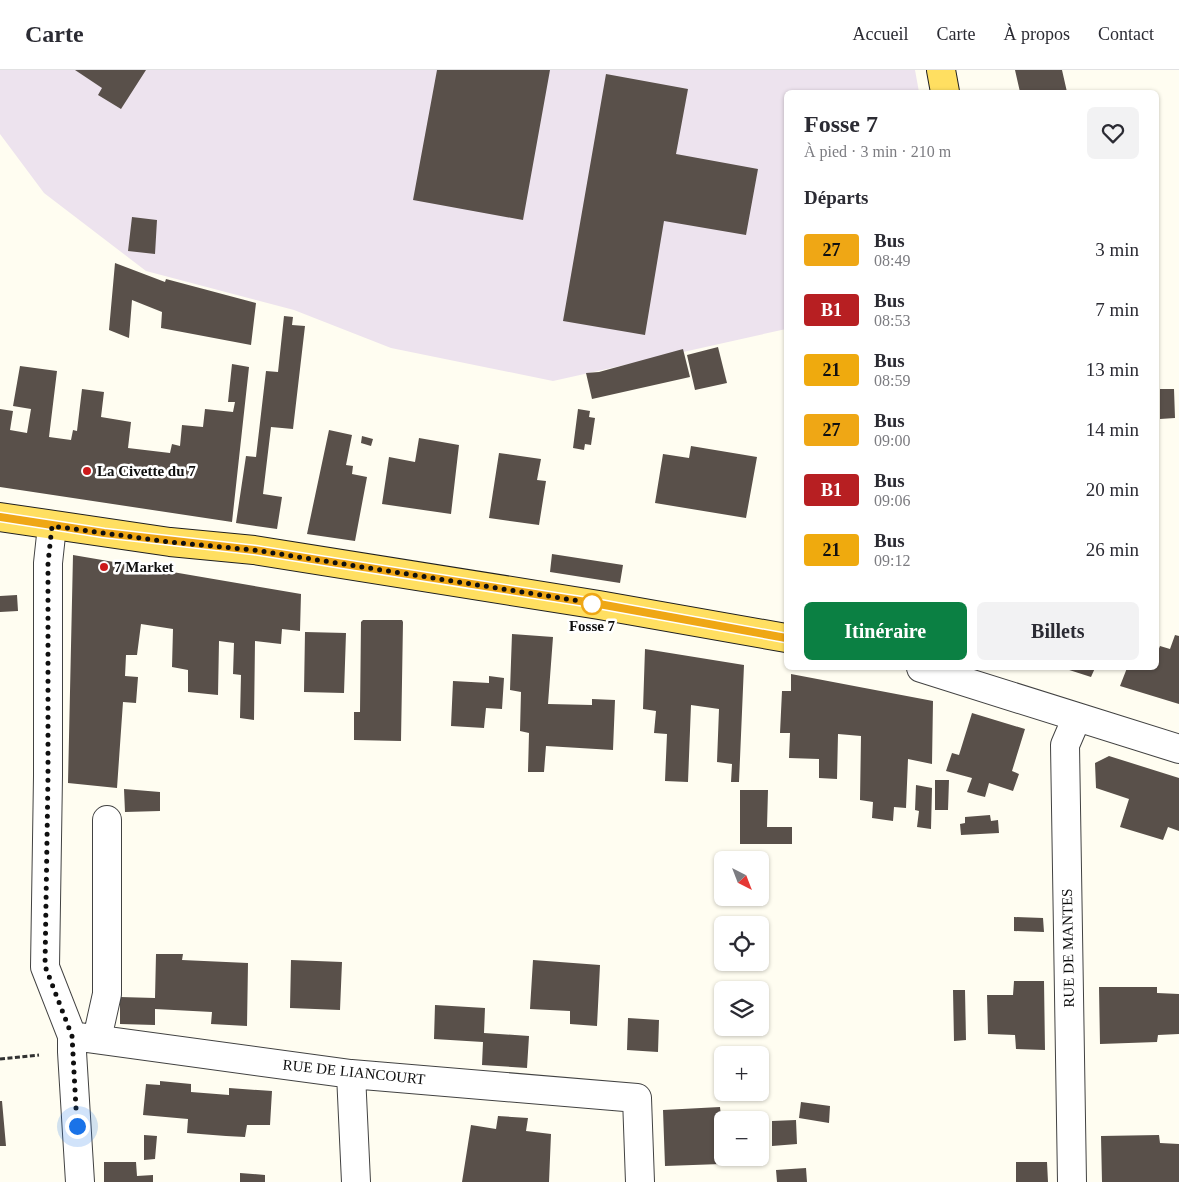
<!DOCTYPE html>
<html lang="fr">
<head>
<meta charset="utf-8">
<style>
  :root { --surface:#fff; --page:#f2f2f3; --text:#2b2b33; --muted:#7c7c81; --line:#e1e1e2; --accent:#0b8043 }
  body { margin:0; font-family:"Times New Roman",serif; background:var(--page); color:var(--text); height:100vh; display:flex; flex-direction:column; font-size:19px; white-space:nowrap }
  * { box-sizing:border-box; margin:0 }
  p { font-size:16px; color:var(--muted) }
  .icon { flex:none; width:28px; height:28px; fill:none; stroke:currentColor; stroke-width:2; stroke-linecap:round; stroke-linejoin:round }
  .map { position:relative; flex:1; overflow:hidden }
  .panel { position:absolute; left:784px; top:20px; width:375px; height:580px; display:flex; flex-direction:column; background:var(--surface); border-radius:8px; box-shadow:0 1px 4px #0004 }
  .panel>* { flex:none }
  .badge { padding:0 10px; border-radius:4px; font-size:18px; line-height:32px }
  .needle { width:32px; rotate:138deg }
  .controls { position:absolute; left:714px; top:781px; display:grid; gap:10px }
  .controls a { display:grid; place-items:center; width:55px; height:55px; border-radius:8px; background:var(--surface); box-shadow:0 1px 4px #0004; font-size:25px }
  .you { position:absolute; width:25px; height:25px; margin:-12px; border:4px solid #fff; border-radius:50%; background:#1a73e8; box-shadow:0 0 0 8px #1a73e833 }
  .map>.badge { position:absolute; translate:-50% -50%; box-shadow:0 0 0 2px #fff }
  h2 { padding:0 20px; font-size:19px; line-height:45px }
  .round { display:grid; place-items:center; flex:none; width:52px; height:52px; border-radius:8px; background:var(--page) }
  .overview { display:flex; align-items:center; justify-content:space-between; height:85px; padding:0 20px }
  h1 { font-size:24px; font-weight:700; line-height:38px }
  .primary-button { display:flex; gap:10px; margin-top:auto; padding:10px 20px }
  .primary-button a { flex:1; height:58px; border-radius:8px; background:var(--accent); color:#fff; font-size:20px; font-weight:700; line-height:58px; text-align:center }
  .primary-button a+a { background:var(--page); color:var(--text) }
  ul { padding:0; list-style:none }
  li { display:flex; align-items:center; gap:15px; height:60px; padding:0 20px }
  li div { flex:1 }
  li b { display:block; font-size:19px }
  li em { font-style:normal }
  li .badge { min-width:55px; font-weight:700; text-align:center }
  header { display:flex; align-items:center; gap:30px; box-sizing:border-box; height:70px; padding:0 25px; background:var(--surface); border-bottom:1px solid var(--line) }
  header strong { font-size:24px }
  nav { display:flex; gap:28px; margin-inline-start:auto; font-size:18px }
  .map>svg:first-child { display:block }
  .industrial { fill:#ede3ee }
  .building { fill:#59504a }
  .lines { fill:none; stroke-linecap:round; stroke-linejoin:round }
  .minor-casing { stroke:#424242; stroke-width:30 }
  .major-casing { stroke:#202020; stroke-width:30 }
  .path { stroke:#313131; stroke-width:3; stroke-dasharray:5 2.5; stroke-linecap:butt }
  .minor { stroke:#fff; stroke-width:28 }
  .major { stroke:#ffdf61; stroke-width:28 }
  .line-casing { stroke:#fff; stroke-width:11 }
  .line { stroke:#efa715; stroke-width:8 }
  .walk { stroke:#0f0f0f; stroke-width:5; stroke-dasharray:0 9 }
  .poi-dot { fill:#cc1a1b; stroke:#fff; stroke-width:2 }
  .stop-dot { fill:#fff; stroke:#efa715; stroke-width:2.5 }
  .labels { text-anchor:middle; stroke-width:5; stroke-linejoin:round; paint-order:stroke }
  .poi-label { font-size:15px; font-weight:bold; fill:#0f0f0f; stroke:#fff; text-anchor:start }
  .stop-label { font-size:15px; font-weight:bold; fill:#0f0f0f; stroke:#fff }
  .street-label { font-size:15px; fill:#0f0f0f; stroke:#fff }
</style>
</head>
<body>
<header>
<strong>Carte</strong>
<nav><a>Accueil</a><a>Carte</a><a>À propos</a><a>Contact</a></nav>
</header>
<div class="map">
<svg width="1179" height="1112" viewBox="0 0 1179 1112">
  <rect width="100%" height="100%" fill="#fffdf1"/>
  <!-- industrial -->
  <path class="industrial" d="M 0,0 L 915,0 L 919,22 L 786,22 L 786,259 L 553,311 L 391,278 L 294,240 L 146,201 L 44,123 L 0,64 Z"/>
  <!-- building -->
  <path class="building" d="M 75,0 L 146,0 L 121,39 L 98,25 L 102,18 Z
    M 437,0 L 550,0 L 523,150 L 413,130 Z
    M 1015,0 L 1062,0 L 1067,22 L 1020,22 Z
    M 606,4 L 688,19 L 676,84 L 758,99 L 746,165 L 664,151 L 645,265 L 563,251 Z
    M 132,147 L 157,150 L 155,184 L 128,181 Z
    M 115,193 L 165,212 L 166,209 L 256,233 L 251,275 L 161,258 L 162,242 L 132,230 L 129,268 L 109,260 Z
    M 284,246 L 293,247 L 292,255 L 305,256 L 293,359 L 271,357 L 263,424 L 282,427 L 277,459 L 236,453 L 246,386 L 256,387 L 266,301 L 278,302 Z
    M 718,277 L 727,313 L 695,320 L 687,285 Z
    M 683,279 L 690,307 L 592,329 L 586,303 L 599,302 Z
    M 232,294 L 249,297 L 232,452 L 0,417 L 0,339 L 13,341 L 10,360 L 27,363 L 31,339 L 13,336 L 20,296 L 57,301 L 49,367 L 71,370 L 73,360 L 77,361 L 82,319 L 104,322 L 101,347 L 131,352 L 128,378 L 170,383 L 172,374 L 180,376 L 182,355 L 203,357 L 205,339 L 233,342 L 235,332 L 228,332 Z
    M 1160,319 L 1174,319 L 1175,348 L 1160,349 Z
    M 578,339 L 590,341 L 589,347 L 595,348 L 591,375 L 585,374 L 584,380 L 573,378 Z
    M 329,360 L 352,365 L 346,395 L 353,396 L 352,404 L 367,407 L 355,471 L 307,464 Z
    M 362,366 L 373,369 L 371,376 L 361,373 Z
    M 419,368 L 459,375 L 451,444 L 382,434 L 389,387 L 415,392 Z
    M 691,376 L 757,387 L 746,448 L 655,433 L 663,384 L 689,388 Z
    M 499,383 L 541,389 L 537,410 L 546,411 L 539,455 L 489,448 Z
    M 552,484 L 623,495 L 620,513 L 550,502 Z
    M 73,485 L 301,524 L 300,561 L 282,559 L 281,574 L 255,571 L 254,650 L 240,648 L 241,605 L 233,604 L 234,573 L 219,571 L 218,625 L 188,622 L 188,600 L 172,597 L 173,559 L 141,554 L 137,585 L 126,585 L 125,606 L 138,607 L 136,633 L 123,632 L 117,718 L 68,713 Z
    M 17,525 L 18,541 L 0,542 L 0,526 Z
    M 363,550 L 402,550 L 403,552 L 401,671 L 354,670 L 354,642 L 360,642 L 361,552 Z
    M 305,562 L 346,563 L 344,623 L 304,622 Z
    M 512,564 L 553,567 L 548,634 L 592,635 L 592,629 L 615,630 L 613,680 L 546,676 L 544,702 L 528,702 L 529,663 L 520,661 L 521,622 L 510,620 Z
    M 1175,565 L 1179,566 L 1179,634 L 1120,616 L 1127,598 L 1156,598 L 1156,586 L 1160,576 L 1170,579 Z
    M 645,579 L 744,595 L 739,712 L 731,712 L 732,694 L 717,692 L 719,639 L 691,635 L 688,712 L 665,711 L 667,664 L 654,663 L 656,641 L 643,639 Z
    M 1063,598 L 1095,598 L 1091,607 Z
    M 791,604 L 933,631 L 932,694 L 908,689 L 906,738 L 894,737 L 893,751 L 872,748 L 873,732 L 860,730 L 861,666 L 838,664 L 837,709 L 819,708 L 819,689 L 789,688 L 790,663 L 780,663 L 782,621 L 791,621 Z
    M 489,606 L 504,608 L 502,639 L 486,638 L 484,658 L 451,656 L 453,611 L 489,613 Z
    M 972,643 L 1025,659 L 1012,701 L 1019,704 L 1013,721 L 989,713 L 985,727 L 977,725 L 967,722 L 972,708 L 946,701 L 952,683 L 959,685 Z
    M 1109,686 L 1179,708 L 1179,761 L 1168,757 L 1163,770 L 1120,757 L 1129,729 L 1096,718 L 1095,693 Z
    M 935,710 L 949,710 L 948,740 L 935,740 Z
    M 916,715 L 932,718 L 931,759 L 917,757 L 919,741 L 915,740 Z
    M 124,719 L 160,722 L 160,741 L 125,742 Z
    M 740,720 L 768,720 L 767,757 L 792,757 L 792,774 L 740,774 Z
    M 990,745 L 991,751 L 998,750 L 999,763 L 961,765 L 960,754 L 965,753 L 965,747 Z
    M 1014,847 L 1043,848 L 1044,862 L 1014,861 Z
    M 156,884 L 183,884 L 182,890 L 248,893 L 247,956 L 211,954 L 212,942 L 155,939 L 155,955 L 120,954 L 120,927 L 155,928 Z
    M 291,890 L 342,892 L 340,940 L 290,938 Z
    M 533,890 L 600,895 L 597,956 L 570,954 L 570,941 L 530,939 Z
    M 1014,911 L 1044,911 L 1045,980 L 1016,979 L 1015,965 L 988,964 L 987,925 L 1013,925 Z
    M 1099,917 L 1157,917 L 1157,923 L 1179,924 L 1179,964 L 1158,965 L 1157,972 L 1100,974 Z
    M 953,920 L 965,920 L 966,970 L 954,971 Z
    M 435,935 L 485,938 L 484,963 L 529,966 L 527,998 L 482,995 L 483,972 L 434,969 Z
    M 628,948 L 659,950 L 658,982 L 627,980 Z
    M 160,1011 L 191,1014 L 191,1022 L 229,1025 L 229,1018 L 272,1021 L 270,1055 L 247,1055 L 245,1067 L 226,1066 L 187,1063 L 188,1049 L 143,1045 L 146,1014 L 160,1015 Z
    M 0,1031 L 2,1031 L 6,1076 L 0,1076 Z
    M 801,1032 L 830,1036 L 829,1053 L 799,1048 Z
    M 720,1037 L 721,1046 L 748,1045 L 748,1050 L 722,1050 L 722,1084 L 721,1084 L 721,1094 L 665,1096 L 663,1040 Z
    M 498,1046 L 528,1048 L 526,1061 L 551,1064 L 549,1112 L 462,1112 L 471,1055 L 496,1059 Z
    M 796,1050 L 797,1074 L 772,1076 L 772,1051 Z
    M 144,1065 L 157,1066 L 155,1089 L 144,1090 Z
    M 1159,1065 L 1160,1073 L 1179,1074 L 1179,1112 L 1102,1112 L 1101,1066 Z
    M 104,1092 L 136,1092 L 137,1106 L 153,1105 L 153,1112 L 104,1112 Z
    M 1016,1092 L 1047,1092 L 1048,1112 L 1016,1112 Z
    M 806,1098 L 807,1112 L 777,1112 L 776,1100 Z
    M 240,1103 L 265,1105 L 265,1112 L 240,1112 Z"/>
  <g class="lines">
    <defs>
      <path id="minor" d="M 52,456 L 48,493 L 48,706 L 45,897 L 72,966 L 72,982 L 80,1112
        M 921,598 L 1179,679
        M 72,966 L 351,1004 L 637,1028 L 640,1112
        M 97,969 L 107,924 L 107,750
        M 351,1004 L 356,1112
        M 1072,1112 L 1065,675 L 1077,647"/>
      <path id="major" d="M 941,0 L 945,22
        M 0,447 L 170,472 L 254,480 L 599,535 L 786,568"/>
    </defs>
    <!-- minor casing -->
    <use href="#minor" class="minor-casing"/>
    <!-- major casing -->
    <use href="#major" class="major-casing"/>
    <!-- path -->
    <path class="path" d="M 0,989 L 39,985"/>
    <!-- minor -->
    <use href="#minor" class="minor"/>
    <!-- major -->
    <use href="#major" class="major"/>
  </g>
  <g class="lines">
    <defs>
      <path id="line" d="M 0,447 L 104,463 L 254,480 L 599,534 L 786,568"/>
    </defs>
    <!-- line casing -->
    <use href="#line" class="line-casing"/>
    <!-- line -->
    <use href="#line" class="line"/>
    <!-- walk -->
    <path class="walk" d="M 77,1056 L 72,966 L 45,896 L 48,706 L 48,493 L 52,456 L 170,472 L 254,480 L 599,534 L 592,534"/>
  </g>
  <!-- markers -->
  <g class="poi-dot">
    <circle cx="87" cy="401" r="5"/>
    <circle cx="104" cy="497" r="5"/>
  </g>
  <circle class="stop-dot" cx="592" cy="534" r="10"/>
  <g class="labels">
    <!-- poi labels -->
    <g class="poi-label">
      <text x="97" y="406">La Civette du 7</text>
      <text x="114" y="502">7 Market</text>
    </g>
    <!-- stop labels -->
    <g class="stop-label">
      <text x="592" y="561">Fosse 7</text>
    </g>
    <!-- street labels -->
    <g class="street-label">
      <text transform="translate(1068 878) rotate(-91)" y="5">RUE DE MANTES</text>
      <text transform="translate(354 1002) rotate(6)" y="5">RUE DE LIANCOURT</text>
    </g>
  </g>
</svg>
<div class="controls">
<a><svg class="needle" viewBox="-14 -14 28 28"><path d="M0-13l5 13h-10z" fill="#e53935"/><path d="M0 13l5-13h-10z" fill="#7c7c81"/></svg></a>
<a><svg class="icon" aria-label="locate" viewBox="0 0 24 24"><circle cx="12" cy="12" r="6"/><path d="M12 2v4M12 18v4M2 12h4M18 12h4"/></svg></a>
<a><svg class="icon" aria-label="layers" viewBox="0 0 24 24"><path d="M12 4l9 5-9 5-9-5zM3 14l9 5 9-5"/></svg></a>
<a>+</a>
<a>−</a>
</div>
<div class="you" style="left:77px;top:1056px"></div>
<section class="panel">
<div class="overview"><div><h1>Fosse 7</h1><p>À pied · 3 min · 210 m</p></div><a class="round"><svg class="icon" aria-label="heart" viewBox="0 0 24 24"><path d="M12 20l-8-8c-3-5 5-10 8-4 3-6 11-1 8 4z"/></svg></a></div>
<h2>Départs</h2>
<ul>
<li><span class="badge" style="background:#efa715;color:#111">27</span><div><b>Bus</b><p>08:49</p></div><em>3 min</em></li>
<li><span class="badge" style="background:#b71f22;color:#fff">B1</span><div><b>Bus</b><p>08:53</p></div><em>7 min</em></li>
<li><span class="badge" style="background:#efaa0e;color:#111">21</span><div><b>Bus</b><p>08:59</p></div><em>13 min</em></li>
<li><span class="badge" style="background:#efa715;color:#111">27</span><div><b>Bus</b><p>09:00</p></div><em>14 min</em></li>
<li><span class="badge" style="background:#b71f22;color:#fff">B1</span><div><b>Bus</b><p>09:06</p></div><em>20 min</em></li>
<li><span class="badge" style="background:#efaa0e;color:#111">21</span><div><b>Bus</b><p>09:12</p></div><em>26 min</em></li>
</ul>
<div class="primary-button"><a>Itinéraire</a><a>Billets</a></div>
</section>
</div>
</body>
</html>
